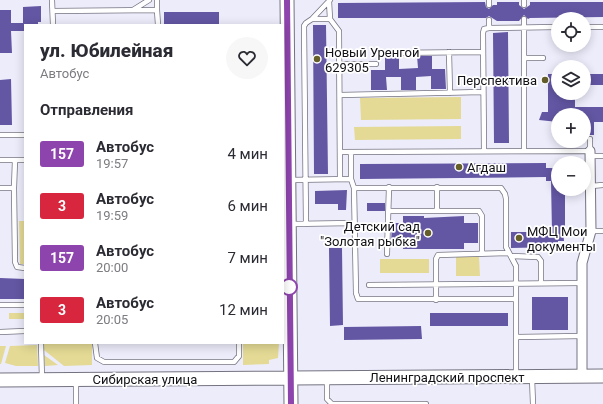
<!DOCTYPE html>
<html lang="ru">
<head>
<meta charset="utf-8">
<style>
  :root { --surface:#fff; --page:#f7f7f7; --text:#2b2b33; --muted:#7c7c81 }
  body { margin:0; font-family:Roboto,sans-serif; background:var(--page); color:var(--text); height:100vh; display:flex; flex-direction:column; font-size:15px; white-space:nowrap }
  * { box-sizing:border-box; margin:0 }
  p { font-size:13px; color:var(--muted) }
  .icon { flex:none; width:22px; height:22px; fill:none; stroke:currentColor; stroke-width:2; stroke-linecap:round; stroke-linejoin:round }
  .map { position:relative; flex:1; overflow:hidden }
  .sheet { position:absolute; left:24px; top:24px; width:260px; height:320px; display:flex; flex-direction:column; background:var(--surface); border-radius:0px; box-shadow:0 2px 10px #0003 }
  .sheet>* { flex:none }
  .badge { padding:0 8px; border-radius:3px; font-size:14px; line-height:26px }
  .buttons { position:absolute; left:551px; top:12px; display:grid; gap:8px }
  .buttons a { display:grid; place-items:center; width:40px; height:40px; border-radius:50%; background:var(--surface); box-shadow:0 2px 10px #0003; font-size:20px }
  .map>.badge { position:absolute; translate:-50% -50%; box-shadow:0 0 0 2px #fff }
  h2 { padding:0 16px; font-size:15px; line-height:36px }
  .round { display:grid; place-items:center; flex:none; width:42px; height:42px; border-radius:21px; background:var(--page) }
  .head { display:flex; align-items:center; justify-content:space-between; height:68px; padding:0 16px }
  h1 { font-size:19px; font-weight:800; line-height:30px }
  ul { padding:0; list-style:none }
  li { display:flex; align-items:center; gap:12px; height:52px; padding:0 16px }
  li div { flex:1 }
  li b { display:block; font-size:15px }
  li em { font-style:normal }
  li .badge { min-width:44px; font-weight:700; text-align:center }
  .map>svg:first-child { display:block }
  .green { fill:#e4da95 }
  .building { fill:#6357a4 }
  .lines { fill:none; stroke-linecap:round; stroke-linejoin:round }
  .lane-casing { stroke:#747380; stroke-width:6 }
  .street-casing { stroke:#747380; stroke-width:11 }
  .secondary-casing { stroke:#747380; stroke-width:15 }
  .lane { stroke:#fff; stroke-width:4.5 }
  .street { stroke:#fff; stroke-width:9 }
  .secondary { stroke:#fff; stroke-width:13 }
  .line-casing { stroke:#fff; stroke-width:9 }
  .line { stroke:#8e44ad; stroke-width:6 }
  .poi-dot { fill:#655e2b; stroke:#fff; stroke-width:1.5 }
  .stop-dot { fill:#fff; stroke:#8e44ad; stroke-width:2 }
  .labels { text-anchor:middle; stroke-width:3.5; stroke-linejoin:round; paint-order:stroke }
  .poi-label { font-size:13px; fill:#111116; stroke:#fff; text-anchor:start }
  .street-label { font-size:13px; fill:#111116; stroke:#fff }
</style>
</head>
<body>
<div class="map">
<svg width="603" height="404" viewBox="0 0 603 404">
  <rect width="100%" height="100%" fill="#ececfb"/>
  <!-- green -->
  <path class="green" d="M 461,97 L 461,119 L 361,120 L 360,98 Z
    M 461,126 L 461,139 L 355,140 L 354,127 Z
    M 19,221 L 25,221 L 25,264 L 20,264 Z
    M 479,256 L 480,276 L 456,276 L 456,257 Z
    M 380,259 L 429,259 L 429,273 L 380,273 Z
    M 9,313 L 25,313 L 25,319 L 9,319 Z
    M 43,343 L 92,343 L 92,365 L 64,366 L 44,350 Z
    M 243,343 L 279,343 L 278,358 L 269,360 L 269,364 L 243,365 Z
    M 37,345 L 38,366 L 16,366 L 5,363 L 10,346 Z
    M 0,346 L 6,346 L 1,364 L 0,364 Z
    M 44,355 L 58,365 L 45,366 Z"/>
  <!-- building -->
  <path class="building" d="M 485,2 L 486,7 L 489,9 L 493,5 L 497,5 L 497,2 L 519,2 L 519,5 L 524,9 L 530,5 L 530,2 L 603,2 L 603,17 L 530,18 L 528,19 L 524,15 L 519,21 L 497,21 L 489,16 L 486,18 L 338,18 L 338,3 Z
    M 41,6 L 41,22 L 38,22 L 38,25 L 25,25 L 25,31 L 11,31 L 12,53 L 0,53 L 0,10 L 11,10 L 11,23 L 23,23 L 23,7 Z
    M 164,12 L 219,12 L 219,25 L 164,25 Z
    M 313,25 L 326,25 L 328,174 L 314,174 Z
    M 508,32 L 509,143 L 494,143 L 493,33 Z
    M 417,56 L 432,56 L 432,69 L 445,69 L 446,89 L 431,89 L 431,76 L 416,77 L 416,90 L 401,90 L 401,77 L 386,77 L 387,90 L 371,90 L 371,70 L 385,70 L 385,57 L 399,57 L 399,69 L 418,68 Z
    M 548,74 L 558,74 L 558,93 L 575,93 L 575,107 L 603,107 L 603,122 L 594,122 L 594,135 L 584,135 L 584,115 L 558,115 L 558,122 L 539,120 L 542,112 L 548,112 Z
    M 584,74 L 603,74 L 603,85 L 584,85 Z
    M 11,79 L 12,125 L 0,125 L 0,80 Z
    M 546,163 L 546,168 L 555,168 L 555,170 L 558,170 L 558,189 L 565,189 L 565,230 L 563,230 L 564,241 L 558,241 L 558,247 L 511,248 L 511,232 L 552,232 L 551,181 L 546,181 L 546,177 L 360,179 L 360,164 Z
    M 347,190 L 346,210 L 338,210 L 338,204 L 315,204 L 315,191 Z
    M 367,203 L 385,203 L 385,211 L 367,211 Z
    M 403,216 L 424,216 L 424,218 L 464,216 L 464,223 L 478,223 L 478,243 L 464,243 L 464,249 L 403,249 L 403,243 L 391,244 L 392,223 L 403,223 Z
    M 329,248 L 342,248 L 343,325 L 330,326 Z
    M 0,278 L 25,279 L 25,299 L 0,299 Z
    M 532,297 L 568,297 L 568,330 L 532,330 Z
    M 430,313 L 508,313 L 508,326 L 430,326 Z
    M 421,326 L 422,339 L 344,340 L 344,327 Z"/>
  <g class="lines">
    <defs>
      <path id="lane" d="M 52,0 L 53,25
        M 489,0 L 489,5
        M 524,0 L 524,5
        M 329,1 L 330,19 L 339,31 L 340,179
        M 133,10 L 149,0
        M 157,10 L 157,0
        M 53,11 L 157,10 L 158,25
        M 312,19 L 330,0
        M 584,27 L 603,27
        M 489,28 L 558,27
        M 449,52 L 450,93
        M 385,53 L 483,52
        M 524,58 L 543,58
        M 339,64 L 376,64
        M 340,95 L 483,92
        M 0,135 L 25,135
        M 484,151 L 483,33 L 484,29 L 489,28 L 489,20
        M 524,151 L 524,19
        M 340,152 L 590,151 L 590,139
        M 351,152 L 351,179
        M 590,156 L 603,156
        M 0,160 L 25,160
        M 289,180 L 351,179 L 354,188 L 501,188 L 505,194 L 506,199 L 506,247 L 516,266 L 516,375
        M 591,186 L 603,185
        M 437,187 L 437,210
        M 0,188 L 14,188 L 15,262 L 17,267 L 25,268
        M 14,188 L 15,160
        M 354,188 L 356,293 L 358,299 L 516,299
        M 390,211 L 479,211 L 482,216 L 482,253
        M 290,224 L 354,223
        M 306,224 L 304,26 L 306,23 L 312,19 L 330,19
        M 591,231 L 603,231
        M 387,254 L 389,187
        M 511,256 L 538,257 L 541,261 L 541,283
        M 369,285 L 581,283
        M 436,300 L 436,259 L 438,255 L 508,253
        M 0,305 L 25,305
        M 0,332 L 25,331
        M 517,337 L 582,336
        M 41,343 L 42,379
        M 95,343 L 97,358 L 104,362 L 234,362 L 239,356 L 239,343
        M 532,378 L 533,404
        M 327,379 L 327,399 L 332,404 L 426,404
        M 76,404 L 76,381"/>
      <path id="street" d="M 582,376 L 582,263 L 591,231 L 590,151"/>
      <path id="secondary" d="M 287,0 L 291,404
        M 0,380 L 603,376"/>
    </defs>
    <!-- lane casing -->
    <use href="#lane" class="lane-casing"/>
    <!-- street casing -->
    <use href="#street" class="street-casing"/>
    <!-- secondary casing -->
    <use href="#secondary" class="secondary-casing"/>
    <!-- lane -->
    <use href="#lane" class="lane"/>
    <!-- street -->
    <use href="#street" class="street"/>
    <!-- secondary -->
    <use href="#secondary" class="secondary"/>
  </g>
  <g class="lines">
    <defs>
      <path id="line" d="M 287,0 L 291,404"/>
    </defs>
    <!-- line casing -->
    <use href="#line" class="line-casing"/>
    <!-- line -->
    <use href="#line" class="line"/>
  </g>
  <!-- markers -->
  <g class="poi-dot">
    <circle cx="317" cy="59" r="4"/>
    <circle cx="545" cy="80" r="4"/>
    <circle cx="459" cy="167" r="4"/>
    <circle cx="428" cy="233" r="4"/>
    <circle cx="519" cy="238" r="4"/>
  </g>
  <circle class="stop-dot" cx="289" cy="287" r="8"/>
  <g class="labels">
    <!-- poi labels -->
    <g class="poi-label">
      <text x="325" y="57">Новый Уренгой<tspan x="325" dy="15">629305</tspan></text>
      <text x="537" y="85" text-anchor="end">Перспектива</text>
      <text x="467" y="172">Агдаш</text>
      <text x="420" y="231" text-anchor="end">Детский сад<tspan x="420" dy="15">"Золотая рыбка"</tspan></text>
      <text x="527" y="236">МФЦ Мои<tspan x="527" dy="15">документы</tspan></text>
    </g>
    <!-- street labels -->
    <g class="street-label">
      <text x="447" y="382">Ленинградский проспект</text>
      <text x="145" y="384">Сибирская улица</text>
    </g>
  </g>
</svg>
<div class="buttons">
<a><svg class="icon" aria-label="locate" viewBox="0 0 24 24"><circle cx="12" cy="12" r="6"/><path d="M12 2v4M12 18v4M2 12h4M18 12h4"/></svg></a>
<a><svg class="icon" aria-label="layers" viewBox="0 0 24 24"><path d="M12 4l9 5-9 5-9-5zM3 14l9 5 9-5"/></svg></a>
<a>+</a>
<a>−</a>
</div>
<section class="sheet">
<div class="head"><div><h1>ул. Юбилейная</h1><p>Автобус</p></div><a class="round"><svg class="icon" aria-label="heart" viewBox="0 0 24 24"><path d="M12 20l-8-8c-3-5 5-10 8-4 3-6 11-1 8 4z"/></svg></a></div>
<h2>Отправления</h2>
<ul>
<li><span class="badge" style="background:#8e44ad;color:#fff">157</span><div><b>Автобус</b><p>19:57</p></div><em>4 мин</em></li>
<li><span class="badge" style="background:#d7263d;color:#fff">3</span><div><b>Автобус</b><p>19:59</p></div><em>6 мин</em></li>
<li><span class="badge" style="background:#8e44ad;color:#fff">157</span><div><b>Автобус</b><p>20:00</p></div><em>7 мин</em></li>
<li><span class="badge" style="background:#d7263d;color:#fff">3</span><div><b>Автобус</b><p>20:05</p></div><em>12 мин</em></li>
</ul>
</section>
</div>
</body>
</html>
